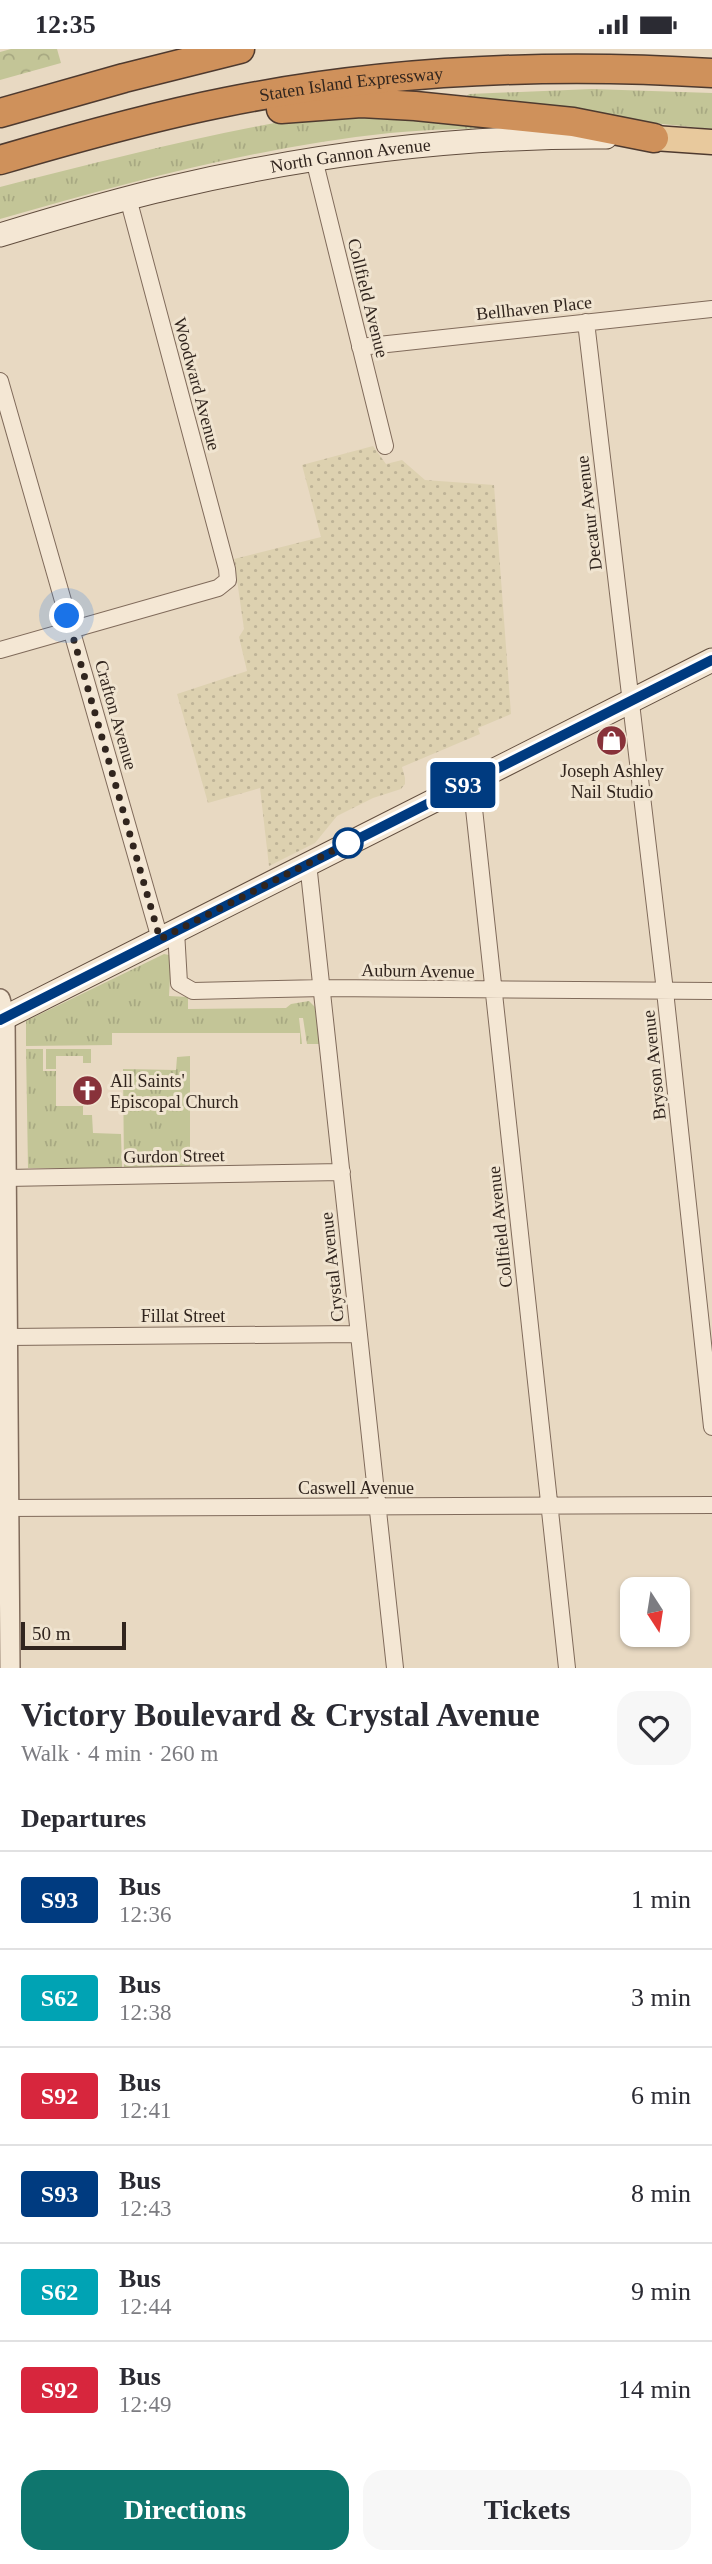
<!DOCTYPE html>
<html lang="en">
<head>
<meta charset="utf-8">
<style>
  :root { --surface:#fff; --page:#f7f7f7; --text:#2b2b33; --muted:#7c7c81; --line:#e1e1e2; --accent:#0f766e }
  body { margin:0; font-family:Georgia,serif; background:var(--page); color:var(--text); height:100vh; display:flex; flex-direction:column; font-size:26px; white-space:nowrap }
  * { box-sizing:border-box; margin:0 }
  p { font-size:23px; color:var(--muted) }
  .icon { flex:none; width:38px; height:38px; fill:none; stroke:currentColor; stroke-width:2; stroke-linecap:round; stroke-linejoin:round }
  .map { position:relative; height:1619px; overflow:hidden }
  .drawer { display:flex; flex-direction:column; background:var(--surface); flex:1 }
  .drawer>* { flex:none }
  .badge { padding:0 14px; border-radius:5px; font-size:24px; line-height:46px }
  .needle { width:46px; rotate:168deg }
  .controls { position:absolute; left:620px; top:1528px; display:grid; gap:14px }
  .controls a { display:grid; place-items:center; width:70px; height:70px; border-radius:14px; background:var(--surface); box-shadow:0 2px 5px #0004; font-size:35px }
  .scale { position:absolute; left:21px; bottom:18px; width:105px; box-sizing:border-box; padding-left:7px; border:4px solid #31251e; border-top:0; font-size:19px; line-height:24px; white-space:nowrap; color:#31251e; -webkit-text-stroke:5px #f0e4d0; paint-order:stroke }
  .you { position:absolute; width:35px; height:35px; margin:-18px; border:5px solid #fff; border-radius:50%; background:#1a73e8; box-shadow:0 0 0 10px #1a73e833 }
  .map>.badge { position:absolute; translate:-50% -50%; box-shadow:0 0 0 4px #fff }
  h2 { padding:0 21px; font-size:26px; line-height:63px }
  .round { display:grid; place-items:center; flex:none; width:74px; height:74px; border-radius:21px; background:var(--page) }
  .overview { display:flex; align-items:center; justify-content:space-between; height:119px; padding:0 21px }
  h1 { font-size:33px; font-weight:700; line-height:52px }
  .action { display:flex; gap:14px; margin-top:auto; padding:14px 21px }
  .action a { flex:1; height:80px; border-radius:21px; background:var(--accent); color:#fff; font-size:28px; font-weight:700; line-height:80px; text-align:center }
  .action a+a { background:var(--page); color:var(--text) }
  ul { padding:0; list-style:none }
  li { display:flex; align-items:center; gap:21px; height:98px; padding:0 21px; border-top:2px solid var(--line) }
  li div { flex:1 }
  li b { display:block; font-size:26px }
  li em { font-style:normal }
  li .badge { min-width:77px; font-weight:700; text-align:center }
  .status { display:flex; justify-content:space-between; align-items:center; height:49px; padding:0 35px; background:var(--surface); direction:ltr }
  .status svg { height:19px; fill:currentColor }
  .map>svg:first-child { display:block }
  .farmland { fill:url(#farmland-dots) }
  .grass { fill:url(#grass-tufts) }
  .forest { fill:url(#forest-crowns) }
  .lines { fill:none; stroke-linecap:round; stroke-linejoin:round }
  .minor-casing { stroke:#806b5b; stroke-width:18 }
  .tertiary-casing { stroke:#806b5b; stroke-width:22 }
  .secondary-casing { stroke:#614d3e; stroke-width:25 }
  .primary-casing { stroke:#4e3a2f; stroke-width:27 }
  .motorway-casing { stroke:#4e3a2f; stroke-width:31 }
  .minor { stroke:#f4e7d4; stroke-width:16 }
  .tertiary { stroke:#f4e7d4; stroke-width:19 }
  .secondary { stroke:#f4e7d4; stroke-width:23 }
  .primary { stroke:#e8c99d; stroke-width:24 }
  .motorway { stroke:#cf915b; stroke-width:28 }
  .line-casing { stroke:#fff; stroke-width:16 }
  .line { stroke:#003b80; stroke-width:10 }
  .walk { stroke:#31251e; stroke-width:7; stroke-dasharray:0 12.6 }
  .stop-dot { fill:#fff; stroke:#003b80; stroke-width:3.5 }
  .labels { text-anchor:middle; stroke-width:6; stroke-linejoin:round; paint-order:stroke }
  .street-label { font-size:18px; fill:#31251e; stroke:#f0e4d0 }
  .poi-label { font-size:18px; fill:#31251e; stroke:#f0e4d0 }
</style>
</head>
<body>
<div class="status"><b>12:35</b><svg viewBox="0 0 49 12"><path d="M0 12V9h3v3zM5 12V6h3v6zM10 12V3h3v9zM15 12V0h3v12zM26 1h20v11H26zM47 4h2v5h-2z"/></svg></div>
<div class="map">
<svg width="712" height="1619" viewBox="0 0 712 1619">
  <defs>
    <pattern id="farmland-dots" width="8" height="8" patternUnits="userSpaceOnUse" patternTransform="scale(1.75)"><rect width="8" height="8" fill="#ddd1b0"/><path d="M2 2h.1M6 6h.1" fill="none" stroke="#beb397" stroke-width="1.8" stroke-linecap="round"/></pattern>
    <pattern id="grass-tufts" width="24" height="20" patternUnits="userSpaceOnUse" patternTransform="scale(1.75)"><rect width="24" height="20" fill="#c3c597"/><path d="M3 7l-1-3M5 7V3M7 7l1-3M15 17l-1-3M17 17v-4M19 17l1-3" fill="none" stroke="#a8a982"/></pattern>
    <pattern id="forest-crowns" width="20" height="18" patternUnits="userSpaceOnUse" patternTransform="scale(1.75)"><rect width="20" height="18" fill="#c3c597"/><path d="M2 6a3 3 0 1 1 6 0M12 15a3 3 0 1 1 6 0" fill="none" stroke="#a8a982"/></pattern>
  </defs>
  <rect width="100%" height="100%" fill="#e8d9c2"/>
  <!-- farmland -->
  <path class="farmland" d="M 373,397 L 386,415 L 402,411 L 425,431 L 494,436 L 511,665 L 478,679 L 480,685 L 402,718 L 405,729 L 405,735 L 401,740 L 373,749 L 337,767 L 315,794 L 269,817 L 260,739 L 208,754 L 177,645 L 247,622 L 239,588 L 244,580 L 234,510 L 321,488 L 302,416 Z"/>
  <!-- grass -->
  <path class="grass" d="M 592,40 L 712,44 L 712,80 L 584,67 L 466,48 L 469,45 Z
    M 337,64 L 533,77 C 485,80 438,79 390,84 C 257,98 128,133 0,170 L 0,138 C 112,110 223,80 337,64 Z
    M 164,905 L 169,906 L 171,911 L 169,947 L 188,948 L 188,960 L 286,959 L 291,955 L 309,952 L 316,959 L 320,995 L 307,995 L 303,969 L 299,969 L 302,995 L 300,995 L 300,984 L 112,984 L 112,996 L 26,997 L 26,972 Z
    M 26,1000 L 43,1000 L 43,1022 L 56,1022 L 56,1057 L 83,1057 L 83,1066 L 92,1066 L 93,1084 L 121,1085 L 122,1118 L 124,1118 L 123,1020 L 176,1021 L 177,1008 L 190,1007 L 190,1120 L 28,1119 Z
    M 46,1000 L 91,1000 L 91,1014 L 83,1014 L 83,1007 L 56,1007 L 56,1020 L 46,1020 Z"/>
  <!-- forest -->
  <path class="forest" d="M 11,0 L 57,0 L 61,14 L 0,31 L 0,3 Z"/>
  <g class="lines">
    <defs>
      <path id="minor" d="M 314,110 L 385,397
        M 586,273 L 665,942 L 712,1378
        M 360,298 L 712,260
        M 0,332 L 160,890
        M 0,601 L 218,539 L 228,531 L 227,520 L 128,149
        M 471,732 L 567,1619
        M 308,814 L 395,1619
        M 176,882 L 179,934 L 193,942 L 324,939 L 712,942
        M 6,1129 L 342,1123
        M 7,1288 L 358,1285
        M 0,1459 L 712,1456"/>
      <path id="tertiary" d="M 0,950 L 5,968 L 10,1619"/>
      <g id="secondary">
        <path id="s1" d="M 0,186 C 56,169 112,152 169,139 C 313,105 458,87 606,88"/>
        <path d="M 0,971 L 712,611"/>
      </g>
      <path id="primary" d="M 654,89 L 712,93"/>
      <g id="motorway">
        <path d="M 281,60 L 361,54 L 415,57 L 573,73 L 654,89"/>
        <path d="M 0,64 L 124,29 L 240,0"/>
        <path id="s2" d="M 0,111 C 75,89 150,68 226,53 C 385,21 550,14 712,24"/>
      </g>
    </defs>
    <!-- minor casing -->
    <use href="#minor" class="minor-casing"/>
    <!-- tertiary casing -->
    <use href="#tertiary" class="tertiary-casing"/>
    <!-- secondary casing -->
    <use href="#secondary" class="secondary-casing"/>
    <!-- primary casing -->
    <use href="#primary" class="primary-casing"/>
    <!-- motorway casing -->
    <use href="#motorway" class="motorway-casing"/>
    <!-- minor -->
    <use href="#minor" class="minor"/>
    <!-- tertiary -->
    <use href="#tertiary" class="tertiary"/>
    <!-- secondary -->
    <use href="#secondary" class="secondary"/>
    <!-- primary -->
    <use href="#primary" class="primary"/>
    <!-- motorway -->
    <use href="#motorway" class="motorway"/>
  </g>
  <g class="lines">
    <defs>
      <path id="line" d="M 0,971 L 712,611"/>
    </defs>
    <!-- line casing -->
    <use href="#line" class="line-casing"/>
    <!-- line -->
    <use href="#line" class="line"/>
    <!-- walk -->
    <path class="walk" d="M 67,567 L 160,890 L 348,794"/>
  </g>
  <!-- icons -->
  <defs>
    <symbol id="shop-disc" viewBox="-11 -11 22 22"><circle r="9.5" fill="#88323a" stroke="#f0e4d0"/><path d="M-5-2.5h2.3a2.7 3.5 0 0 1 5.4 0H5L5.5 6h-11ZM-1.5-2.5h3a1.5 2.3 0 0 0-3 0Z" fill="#fff"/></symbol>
    <symbol id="church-disc" viewBox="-11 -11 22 22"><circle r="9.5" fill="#88323a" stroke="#f0e4d0"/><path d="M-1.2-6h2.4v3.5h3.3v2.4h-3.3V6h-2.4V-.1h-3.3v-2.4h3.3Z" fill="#fff"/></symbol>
  </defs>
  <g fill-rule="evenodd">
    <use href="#shop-disc" x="594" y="674" width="35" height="35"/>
    <use href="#church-disc" x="70" y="1024" width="35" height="35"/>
  </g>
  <!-- markers -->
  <circle class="stop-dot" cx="348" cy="794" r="14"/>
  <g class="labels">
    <!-- street labels -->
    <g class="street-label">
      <text dy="6" stroke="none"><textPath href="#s2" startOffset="360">Staten Island Expressway</textPath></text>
      <text dy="6" stroke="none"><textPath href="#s1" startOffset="360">North Gannon Avenue</textPath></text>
      <text transform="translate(368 249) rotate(76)" y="6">Collfield Avenue</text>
      <text transform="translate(534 259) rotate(-6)" y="6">Bellhaven Place</text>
      <text transform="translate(197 335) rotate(75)" y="6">Woodward Avenue</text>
      <text transform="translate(589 464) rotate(-97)" y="6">Decatur Avenue</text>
      <text transform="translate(116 666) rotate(74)" y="6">Crafton Avenue</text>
      <text transform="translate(418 922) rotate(1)" y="6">Auburn Avenue</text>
      <text transform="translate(654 1016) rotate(-96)" y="6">Bryson Avenue</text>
      <text transform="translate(174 1107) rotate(-1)" y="6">Gurdon Street</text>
      <text transform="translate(500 1178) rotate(-96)" y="6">Collfield Avenue</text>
      <text transform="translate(332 1218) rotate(-96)" y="6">Crystal Avenue</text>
      <text x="183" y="1273">Fillat Street</text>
      <text x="356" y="1445">Caswell Avenue</text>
    </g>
    <!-- poi labels -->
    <g class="poi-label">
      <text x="612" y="728">Joseph Ashley<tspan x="612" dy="21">Nail Studio</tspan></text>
      <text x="110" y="1038" text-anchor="start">All Saints'<tspan x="110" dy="21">Episcopal Church</tspan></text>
    </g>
  </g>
</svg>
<div class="controls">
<a><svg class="needle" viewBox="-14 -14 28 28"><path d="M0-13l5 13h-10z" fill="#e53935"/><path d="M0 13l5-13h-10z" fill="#7c7c81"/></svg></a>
</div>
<div class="scale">50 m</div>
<div class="you" style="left:67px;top:567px"></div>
<b class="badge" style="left:463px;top:736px;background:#003b80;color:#fff">S93</b>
</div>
<section class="drawer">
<div class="overview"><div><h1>Victory Boulevard &amp; Crystal Avenue</h1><p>Walk · 4 min · 260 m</p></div><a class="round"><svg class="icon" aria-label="heart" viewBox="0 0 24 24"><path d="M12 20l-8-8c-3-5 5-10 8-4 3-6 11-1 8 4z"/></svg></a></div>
<h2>Departures</h2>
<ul>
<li><span class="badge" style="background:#003b80;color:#fff">S93</span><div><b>Bus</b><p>12:36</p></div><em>1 min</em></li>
<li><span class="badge" style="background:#00a3b4;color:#fff">S62</span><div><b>Bus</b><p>12:38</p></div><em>3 min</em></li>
<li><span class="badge" style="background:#d7263d;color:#fff">S92</span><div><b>Bus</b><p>12:41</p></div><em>6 min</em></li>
<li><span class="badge" style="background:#003b80;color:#fff">S93</span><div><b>Bus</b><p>12:43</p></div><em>8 min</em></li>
<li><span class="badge" style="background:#00a3b4;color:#fff">S62</span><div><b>Bus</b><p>12:44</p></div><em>9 min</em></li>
<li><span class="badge" style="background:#d7263d;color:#fff">S92</span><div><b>Bus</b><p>12:49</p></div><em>14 min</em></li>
</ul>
<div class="action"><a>Directions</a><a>Tickets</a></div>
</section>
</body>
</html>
